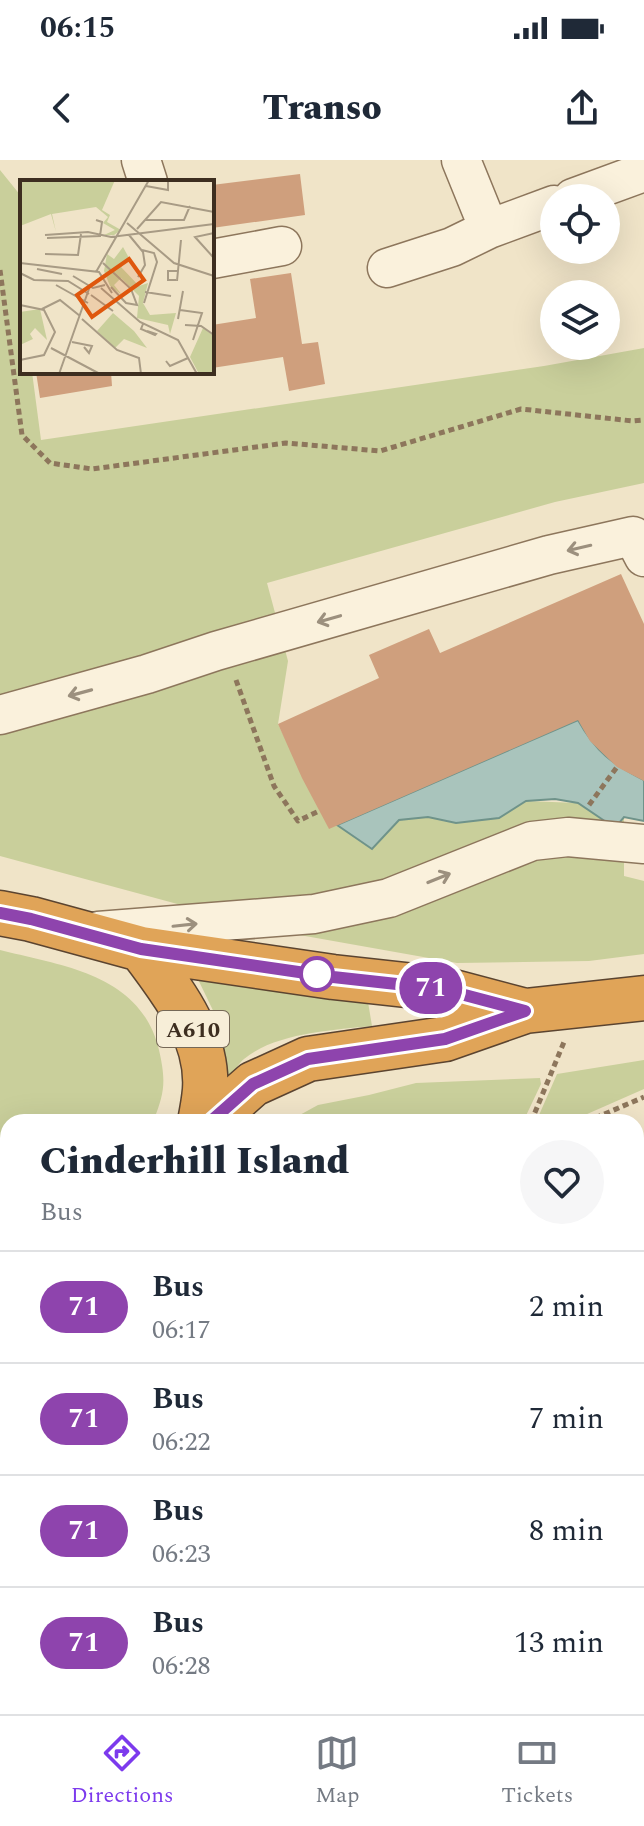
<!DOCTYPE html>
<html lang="en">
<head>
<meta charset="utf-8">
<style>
  :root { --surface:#fff; --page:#f6f6f7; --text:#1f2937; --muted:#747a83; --line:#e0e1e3; --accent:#7c3aed }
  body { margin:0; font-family:Spectral,serif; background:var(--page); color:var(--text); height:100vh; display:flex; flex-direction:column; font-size:30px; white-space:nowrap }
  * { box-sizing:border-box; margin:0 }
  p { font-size:26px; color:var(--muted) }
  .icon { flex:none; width:44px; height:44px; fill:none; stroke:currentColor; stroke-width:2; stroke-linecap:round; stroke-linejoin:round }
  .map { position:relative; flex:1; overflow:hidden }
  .details { position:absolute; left:0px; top:954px; width:644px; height:600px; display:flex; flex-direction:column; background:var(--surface); border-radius:24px 24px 0 0; box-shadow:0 8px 32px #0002 }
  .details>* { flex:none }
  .badge { padding:0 16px; border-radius:26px; font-size:28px; line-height:52px }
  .tools { position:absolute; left:540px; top:24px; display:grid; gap:16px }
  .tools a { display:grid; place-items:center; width:80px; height:80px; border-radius:50%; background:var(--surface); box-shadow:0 8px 32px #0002; font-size:40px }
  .map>.badge { position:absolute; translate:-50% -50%; box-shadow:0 0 0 4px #fff }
  .round { display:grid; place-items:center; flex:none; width:84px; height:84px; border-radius:42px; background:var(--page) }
  .summary { display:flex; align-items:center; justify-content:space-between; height:136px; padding:0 40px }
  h1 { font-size:38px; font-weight:800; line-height:60px }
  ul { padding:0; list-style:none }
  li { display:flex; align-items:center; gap:24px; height:112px; padding:0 40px; border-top:2px solid var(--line) }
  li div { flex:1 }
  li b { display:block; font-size:30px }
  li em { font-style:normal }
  li .badge { min-width:88px; font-weight:700; text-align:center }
  .status { display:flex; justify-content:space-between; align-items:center; height:56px; padding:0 40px; background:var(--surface); direction:ltr }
  .status svg { height:22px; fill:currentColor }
  header { display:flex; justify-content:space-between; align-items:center; height:104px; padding:0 40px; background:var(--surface); font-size:36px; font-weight:800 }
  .dock { display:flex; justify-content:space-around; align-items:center; height:112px; border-top:2px solid var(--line); background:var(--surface); font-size:22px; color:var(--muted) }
  .dock a { display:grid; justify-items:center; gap:4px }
  .dock .current { color:var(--accent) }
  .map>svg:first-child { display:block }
  .green { fill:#c9cf9b }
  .water { fill:#a9c4bc; stroke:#6f938a; stroke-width:2 }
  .building { fill:#cf9f7d }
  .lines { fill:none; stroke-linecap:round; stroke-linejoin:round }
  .minor-casing { stroke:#8d765c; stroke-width:41 }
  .major-casing { stroke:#5b4430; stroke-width:47 }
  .highway-casing { stroke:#5b4430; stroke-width:47 }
  .path { stroke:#8d765c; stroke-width:5; stroke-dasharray:6 4; stroke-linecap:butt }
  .minor { stroke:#faf1dc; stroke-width:38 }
  .major { stroke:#f3d9a0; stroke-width:44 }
  .highway { stroke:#e0a458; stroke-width:44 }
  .oneway { stroke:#9c907e }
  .line-casing { stroke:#fff; stroke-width:18 }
  .line { stroke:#8e44ad; stroke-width:12 }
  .stop-dot { fill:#fff; stroke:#8e44ad; stroke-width:4 }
  .labels { text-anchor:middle; stroke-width:6; stroke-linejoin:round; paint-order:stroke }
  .shield { fill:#f7eed8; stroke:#756857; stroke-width:2 }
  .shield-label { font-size:22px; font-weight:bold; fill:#3d2e20 }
  .inset-road { fill:none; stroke:#a89b85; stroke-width:2 }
  .view { fill:#df570d; fill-opacity:0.15; stroke:#df570d; stroke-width:4 }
  .inset-edge { fill:none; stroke:#3d2e20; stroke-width:4 }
</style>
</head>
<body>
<div class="status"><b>06:15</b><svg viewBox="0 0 49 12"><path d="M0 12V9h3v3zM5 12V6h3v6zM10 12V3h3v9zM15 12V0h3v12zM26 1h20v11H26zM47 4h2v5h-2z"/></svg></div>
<header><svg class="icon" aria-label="back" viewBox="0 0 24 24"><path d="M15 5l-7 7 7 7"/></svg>Transo<svg class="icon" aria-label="share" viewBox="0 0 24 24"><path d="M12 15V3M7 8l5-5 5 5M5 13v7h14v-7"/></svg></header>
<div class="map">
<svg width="644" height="1554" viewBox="0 0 644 1554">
  <rect width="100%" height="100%" fill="#f0e4c8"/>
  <!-- green -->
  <path class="green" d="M 0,10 L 21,36 L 22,45 L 22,88 L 19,105 L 22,126 L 22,212 L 32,212 L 41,280 L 544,206 L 644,188 L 644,323 L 555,342 L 267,423 L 288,501 L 278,564 L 329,668 L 337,665 L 428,657 L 456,663 L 498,658 L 526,641 L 578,643 L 624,657 L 624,716 L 644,721 L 644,794 L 589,801 L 457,803 L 277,771 L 0,696 Z
    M 0,790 C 63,806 141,814 159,890 C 166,921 165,932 153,962 L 8,962 L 8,1111 L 0,1111 Z
    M 194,811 L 368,842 L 372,866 C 333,870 275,873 244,899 C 238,904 233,913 228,919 L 221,867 Z
    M 644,900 L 644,929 L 569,962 L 536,962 L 557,914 Z
    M 540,918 L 541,924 L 523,962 L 287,962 L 318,945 L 369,935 L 416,923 Z
    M 0,1206 L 8,1207 L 8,1258 L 0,1256 Z"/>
  <!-- water -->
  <path class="water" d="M 578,560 C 596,592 612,604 644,620 L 644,661 L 624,657 L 615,668 L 578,643 L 555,639 L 526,641 L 499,658 L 456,663 L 428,657 L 399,660 L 372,689 L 337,665 Z"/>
  <!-- building -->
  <path class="building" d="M 300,14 L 305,55 L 212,68 L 212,25 Z
    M 291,113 L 302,184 L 318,182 L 325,224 L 289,231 L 283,197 L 212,208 L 212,165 L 256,158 L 250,119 Z
    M 36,212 L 111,212 L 112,226 L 40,238 Z
    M 621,414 L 644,464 L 644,621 L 617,607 L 590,581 L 578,560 L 329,669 L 302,618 L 278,564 L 379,518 L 369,495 L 429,469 L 440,493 Z"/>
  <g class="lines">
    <defs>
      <path id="minor" d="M 141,0 L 148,22
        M 461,0 L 489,69
        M 573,38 L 644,12
        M 212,99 L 282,86
        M 387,108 L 452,87 L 489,69 L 554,45
        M 0,555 L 147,514 L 216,491 L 549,395 L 633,376 L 644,397
        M 98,771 L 314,754 L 389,738 L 532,681 L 568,677 L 644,684
        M 636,1108 L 644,1105
        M 0,1350 L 8,1346
        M 19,1554 L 38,1546"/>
      <path id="major" d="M 378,1546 L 383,1554"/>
      <path id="highway" d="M 0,753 L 31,759 L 141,789 L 333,817 L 442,829 L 525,851
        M 141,789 C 171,830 209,875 205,930 C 204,941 202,952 200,962
        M 210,962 L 253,924 L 308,899 L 445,879 L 525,851 L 644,838
        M 0,1159 L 8,1157"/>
    </defs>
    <!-- minor casing -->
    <use href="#minor" class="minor-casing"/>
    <!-- major casing -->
    <use href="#major" class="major-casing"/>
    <!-- highway casing -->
    <use href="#highway" class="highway-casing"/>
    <!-- path -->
    <path class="path" d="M 0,110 L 22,275 L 50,303 L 92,309 L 286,283 L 380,291 L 521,249 L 633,261 L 644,260
      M 236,520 L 274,626 L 298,661 L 319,651
      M 589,645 L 617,607
      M 531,962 L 564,882
      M 586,962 L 644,937
      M 0,1290 L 8,1297"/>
    <!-- minor -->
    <use href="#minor" class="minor"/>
    <!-- major -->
    <use href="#major" class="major"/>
    <!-- highway -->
    <use href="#highway" class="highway"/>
  </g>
  <!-- one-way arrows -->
  <defs><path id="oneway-shaft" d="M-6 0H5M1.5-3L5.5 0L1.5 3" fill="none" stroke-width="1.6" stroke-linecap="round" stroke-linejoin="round" transform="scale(2)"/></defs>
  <g class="oneway">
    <use href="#oneway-shaft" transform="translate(579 388) rotate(167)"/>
    <use href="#oneway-shaft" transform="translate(329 459) rotate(164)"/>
    <use href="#oneway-shaft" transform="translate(80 533) rotate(165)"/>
    <use href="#oneway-shaft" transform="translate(439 718) rotate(-22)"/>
    <use href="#oneway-shaft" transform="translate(185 765) rotate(-6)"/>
  </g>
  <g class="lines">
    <defs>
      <path id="line" d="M 0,753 L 31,759 L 141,789 L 333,817 L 442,829 L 525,851 L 445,879 L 308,899 L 253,924 L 210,962"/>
    </defs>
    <!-- line casing -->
    <use href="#line" class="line-casing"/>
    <!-- line -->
    <use href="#line" class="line"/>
  </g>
  <!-- markers -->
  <circle class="stop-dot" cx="317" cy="814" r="16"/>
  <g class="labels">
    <!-- shield labels -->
    <rect class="shield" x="157" y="851" width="72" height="36" rx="6"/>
    <g class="shield-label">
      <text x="193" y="877">A610</text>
    </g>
  </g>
  <!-- overview -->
  <g transform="translate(20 20)">
    <rect width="194" height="194" fill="#f0e4c8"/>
    <path d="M 0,0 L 95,0 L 82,30 L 90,35 L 87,42 L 101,50 L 94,55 L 84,55 L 95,50 L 83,43 L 88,37 L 76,27 L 32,34 L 36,52 L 31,34 L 0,46 ZM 103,67 L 109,78 L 101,87 L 119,106 L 128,103 L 123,123 L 130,135 L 156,133 L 150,154 L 148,145 L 117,138 L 119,116 L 101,98 L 94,105 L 102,115 L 90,106 L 84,91 L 87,74 L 94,79 ZM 20,129 L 27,160 L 15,148 L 10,154 L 13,159 L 0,165 L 0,132 ZM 93,133 L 114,151 L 127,168 L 104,159 L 95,168 L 77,151 ZM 183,148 L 194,156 L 194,194 L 179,194 L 170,177 Z" fill="#c9cf9b"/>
    <path class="inset-road" d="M 126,6 L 148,10 L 148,0M 125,40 L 164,40 L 170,26M 107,43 L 154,83 L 194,96M 117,49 L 141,22 L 194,32M 25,55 L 68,52 L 91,57 L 194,44M 109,55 L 123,72 L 125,85 L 118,97M 27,58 L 80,56 L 82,42 L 76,40M 122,70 L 134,73 L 137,82 L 124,123M 25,74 L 58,75 L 61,54M 193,77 L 175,57 L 194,53M 0,83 L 79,92 L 92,113M 83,83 L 111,109 L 117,125 L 106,123 L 91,107M 17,89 L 42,94M 76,92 L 129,0M 0,93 L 14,100 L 48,101 L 69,114M 53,96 L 73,108 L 85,105M 156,100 L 148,100 L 148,91 L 157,91M 157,101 L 161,60M 36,105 L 68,123M 81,108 L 120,142 L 158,160 L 177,194M 125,112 L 151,116M 71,115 L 93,131M 0,125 L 24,130 L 35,152 L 24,175 L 0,180M 22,129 L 40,120 L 60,136M 160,130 L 182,133 L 173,160M 62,139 L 97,170 L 119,178 L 121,194M 158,139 L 163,111M 123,144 L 121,149 L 135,155 L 136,154 L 127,151M 165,145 L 181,146 L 194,155M 52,162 L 72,166 L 69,173 L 64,167M 31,168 L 80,194M 146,181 L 150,186 L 168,178M 39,194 L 70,106"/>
    <path class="view" d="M 109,79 L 124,100 L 72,137 L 57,115 Z"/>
    <rect width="194" height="194" class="inset-edge"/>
  </g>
</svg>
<div class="tools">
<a><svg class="icon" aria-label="locate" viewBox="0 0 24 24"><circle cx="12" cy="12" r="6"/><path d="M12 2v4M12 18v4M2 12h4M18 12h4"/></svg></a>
<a><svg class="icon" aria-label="layers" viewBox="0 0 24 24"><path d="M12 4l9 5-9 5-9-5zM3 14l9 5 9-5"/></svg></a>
</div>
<b class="badge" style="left:431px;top:828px;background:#8e44ad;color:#fff">71</b>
<section class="details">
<div class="summary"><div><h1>Cinderhill Island</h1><p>Bus</p></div><a class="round"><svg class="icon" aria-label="heart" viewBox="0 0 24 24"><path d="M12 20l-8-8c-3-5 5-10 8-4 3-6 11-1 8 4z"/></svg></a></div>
<ul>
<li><span class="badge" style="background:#8e44ad;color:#fff">71</span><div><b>Bus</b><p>06:17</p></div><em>2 min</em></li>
<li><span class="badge" style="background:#8e44ad;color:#fff">71</span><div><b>Bus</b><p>06:22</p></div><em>7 min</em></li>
<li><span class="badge" style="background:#8e44ad;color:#fff">71</span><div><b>Bus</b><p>06:23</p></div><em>8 min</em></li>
<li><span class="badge" style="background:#8e44ad;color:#fff">71</span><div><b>Bus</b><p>06:28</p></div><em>13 min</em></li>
</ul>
</section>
</div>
<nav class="dock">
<a class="current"><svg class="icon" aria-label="directions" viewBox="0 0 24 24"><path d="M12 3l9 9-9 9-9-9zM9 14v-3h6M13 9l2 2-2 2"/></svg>Directions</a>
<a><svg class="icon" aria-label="map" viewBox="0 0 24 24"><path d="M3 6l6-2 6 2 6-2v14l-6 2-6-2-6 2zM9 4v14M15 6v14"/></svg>Map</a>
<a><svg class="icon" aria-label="tickets" viewBox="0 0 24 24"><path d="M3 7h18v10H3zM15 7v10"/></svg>Tickets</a>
</nav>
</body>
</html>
